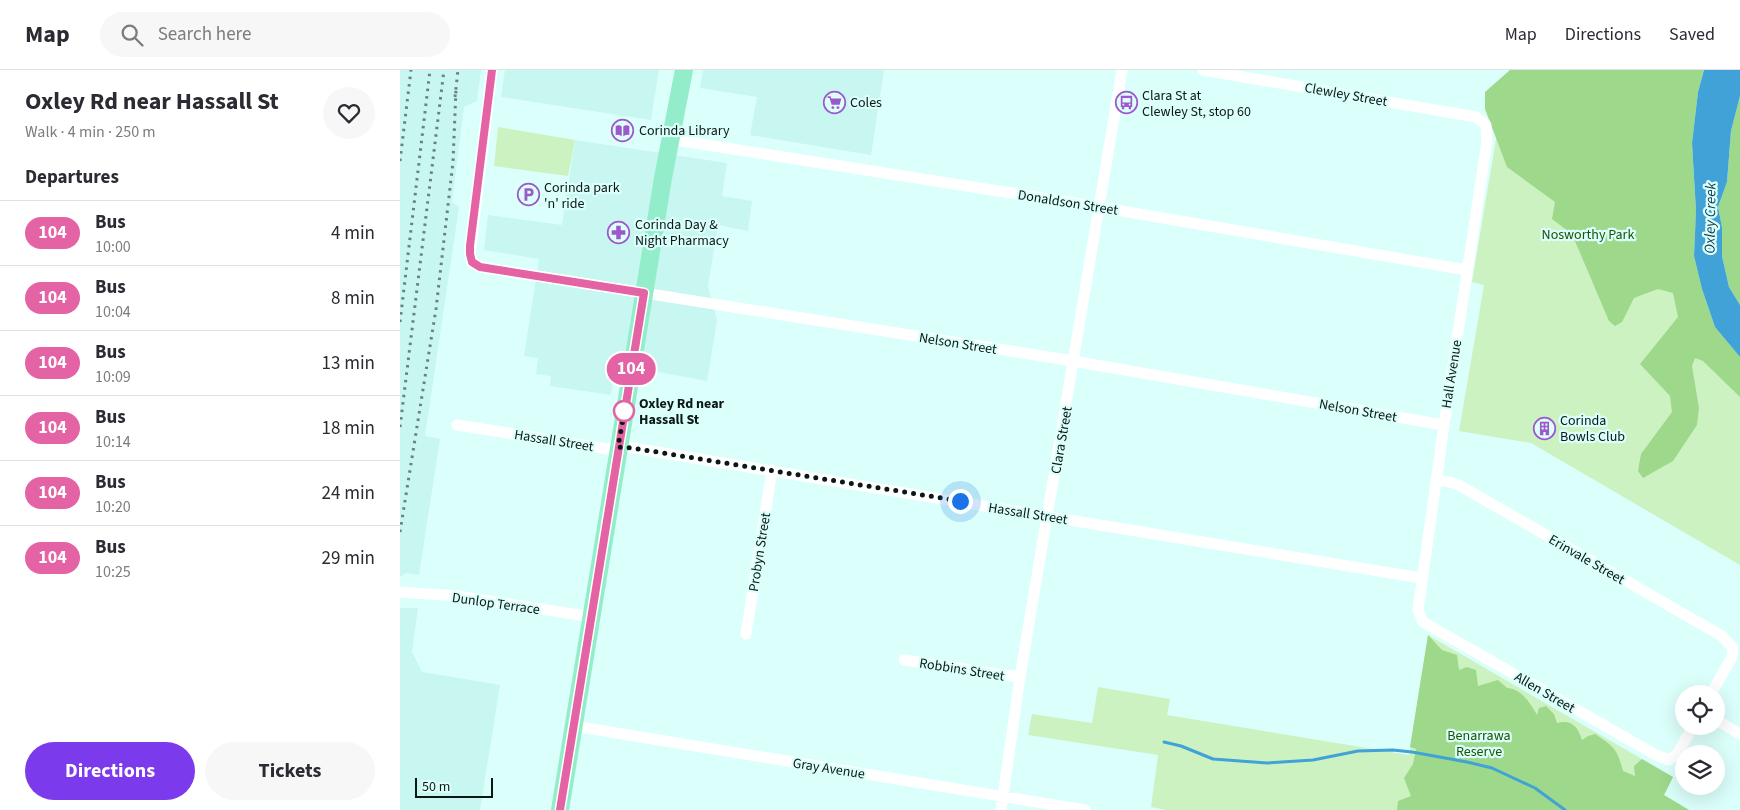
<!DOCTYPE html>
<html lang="en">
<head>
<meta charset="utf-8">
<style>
  :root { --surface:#fff; --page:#f7f7f7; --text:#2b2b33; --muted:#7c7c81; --line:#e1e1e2; --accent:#7c3aed }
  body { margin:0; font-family:"Source Sans 3",sans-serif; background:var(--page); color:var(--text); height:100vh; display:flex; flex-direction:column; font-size:19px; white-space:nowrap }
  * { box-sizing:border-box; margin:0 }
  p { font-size:16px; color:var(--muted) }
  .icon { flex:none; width:28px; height:28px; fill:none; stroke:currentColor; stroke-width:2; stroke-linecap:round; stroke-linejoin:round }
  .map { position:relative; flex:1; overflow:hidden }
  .side { display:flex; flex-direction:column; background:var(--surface); width:400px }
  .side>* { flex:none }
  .badge { padding:0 10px; border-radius:16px; font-size:18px; line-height:32px }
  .buttons { position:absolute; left:1275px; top:615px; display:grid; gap:10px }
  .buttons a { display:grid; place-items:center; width:50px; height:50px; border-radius:50%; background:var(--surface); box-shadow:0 5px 20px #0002; font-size:25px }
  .scale { position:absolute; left:15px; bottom:12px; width:78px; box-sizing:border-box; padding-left:5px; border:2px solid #0b1816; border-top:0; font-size:14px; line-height:18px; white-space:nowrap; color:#0b1816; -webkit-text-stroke:4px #dbfffb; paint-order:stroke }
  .you { position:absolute; width:25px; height:25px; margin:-12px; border:4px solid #fff; border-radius:50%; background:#1a73e8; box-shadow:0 0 0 8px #1a73e833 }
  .map>.badge { position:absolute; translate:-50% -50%; box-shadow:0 0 0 2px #fff }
  h2 { padding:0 25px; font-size:19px; line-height:45px }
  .round { display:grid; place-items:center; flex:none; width:52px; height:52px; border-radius:26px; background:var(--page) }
  .headline { display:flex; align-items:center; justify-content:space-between; height:85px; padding:0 25px }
  h1 { font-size:24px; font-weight:700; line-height:38px }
  .primary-button { display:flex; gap:10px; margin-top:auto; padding:10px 25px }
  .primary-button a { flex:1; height:58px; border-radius:30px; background:var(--accent); color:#fff; font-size:20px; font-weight:700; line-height:58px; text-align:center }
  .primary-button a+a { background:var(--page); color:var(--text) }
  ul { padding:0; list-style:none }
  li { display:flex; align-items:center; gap:15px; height:65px; padding:0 25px; border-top:1px solid var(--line) }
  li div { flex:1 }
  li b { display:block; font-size:19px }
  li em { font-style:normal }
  li .badge { min-width:55px; font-weight:700; text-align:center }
  header { display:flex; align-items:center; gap:30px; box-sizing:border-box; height:70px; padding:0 25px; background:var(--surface); border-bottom:1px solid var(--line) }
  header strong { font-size:24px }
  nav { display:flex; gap:28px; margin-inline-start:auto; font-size:18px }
  .search { width:350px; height:45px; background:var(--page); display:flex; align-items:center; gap:12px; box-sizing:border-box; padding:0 18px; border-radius:28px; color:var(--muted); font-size:19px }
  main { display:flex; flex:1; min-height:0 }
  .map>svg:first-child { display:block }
  .built { fill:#c8f6f1 }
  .green { fill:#cdf2c2 }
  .forest { fill:#9dd88b }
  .water { fill:#41a2d8 }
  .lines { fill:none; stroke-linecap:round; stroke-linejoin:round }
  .stream { stroke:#41a2d8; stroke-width:3 }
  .minor { stroke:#fff; stroke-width:11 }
  .primary { stroke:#94edca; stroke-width:18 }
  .rail { stroke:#6a827f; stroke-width:3; stroke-dasharray:2.5 5; stroke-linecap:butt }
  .line-casing { stroke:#fff; stroke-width:11 }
  .line { stroke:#e463a4; stroke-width:8 }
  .walk { stroke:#0b1816; stroke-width:5; stroke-dasharray:0 9 }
  .stop-dot { fill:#fff; stroke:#e463a4; stroke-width:2.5 }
  .labels { text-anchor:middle; stroke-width:4.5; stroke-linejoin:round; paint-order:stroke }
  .street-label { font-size:14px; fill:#0b1816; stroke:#dbfffb }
  .poi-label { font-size:14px; fill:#0b1816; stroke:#dbfffb; text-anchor:start }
  .park-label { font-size:14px; fill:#1d5403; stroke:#dbfffb }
  .stop-label { font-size:14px; font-weight:bold; fill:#0b1816; stroke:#dbfffb; text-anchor:start }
  .water-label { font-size:15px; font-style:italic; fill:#103950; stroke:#dbfffb }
</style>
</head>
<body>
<header>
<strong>Map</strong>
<div class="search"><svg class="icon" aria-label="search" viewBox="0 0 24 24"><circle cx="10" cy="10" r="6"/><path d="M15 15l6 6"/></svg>Search here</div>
<nav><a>Map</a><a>Directions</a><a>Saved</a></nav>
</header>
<main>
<section class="side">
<div class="headline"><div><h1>Oxley Rd near Hassall St</h1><p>Walk · 4 min · 250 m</p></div><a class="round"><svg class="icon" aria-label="heart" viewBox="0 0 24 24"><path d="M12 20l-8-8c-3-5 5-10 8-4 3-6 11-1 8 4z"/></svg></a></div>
<h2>Departures</h2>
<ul>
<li><span class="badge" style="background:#e463a4;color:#fff">104</span><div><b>Bus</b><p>10:00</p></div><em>4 min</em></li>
<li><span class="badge" style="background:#e463a4;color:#fff">104</span><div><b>Bus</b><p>10:04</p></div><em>8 min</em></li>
<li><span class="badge" style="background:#e463a4;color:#fff">104</span><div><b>Bus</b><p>10:09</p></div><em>13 min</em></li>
<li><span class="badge" style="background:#e463a4;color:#fff">104</span><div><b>Bus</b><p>10:14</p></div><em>18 min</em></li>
<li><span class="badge" style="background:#e463a4;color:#fff">104</span><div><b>Bus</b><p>10:20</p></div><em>24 min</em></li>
<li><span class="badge" style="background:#e463a4;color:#fff">104</span><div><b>Bus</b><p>10:25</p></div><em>29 min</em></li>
</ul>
<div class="primary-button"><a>Directions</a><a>Tickets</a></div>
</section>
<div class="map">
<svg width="1340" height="740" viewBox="0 0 1340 740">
  <rect width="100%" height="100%" fill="#dbfffb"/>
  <!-- built -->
  <path class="built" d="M 0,0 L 81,0 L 77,31 L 64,37 L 52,132 L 59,137 L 25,366 L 40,369 L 19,505 L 6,503 L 0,507 Z
    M 105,0 L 259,0 L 251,50 L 101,27 Z
    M 303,0 L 484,0 L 471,85 L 350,65 L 357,27 L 300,18 Z
    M 175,70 L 327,93 L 322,126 L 352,131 L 348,161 L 318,155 L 308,216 L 317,250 L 307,311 L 216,294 L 211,325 L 150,316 L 151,306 L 136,304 L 138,288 L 124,286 L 139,189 L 84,180 L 88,145 L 162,155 Z
    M 0,538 L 18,538 L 12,582 L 22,602 L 100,615 L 80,740 L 0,740 Z"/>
  <!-- green -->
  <path class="green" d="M 1101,40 L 1296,141 L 1294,186 L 1302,219 L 1315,257 L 1340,287 L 1340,495 L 1131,373 L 1059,361 L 1084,215 L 1072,212 Z
    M 98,57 L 175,70 L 168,106 L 94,96 Z
    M 1028,565 L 1273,707 L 1264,725 L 1289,740 L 766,740 L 751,737 L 758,685 L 628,665 L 632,644 L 692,653 L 698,617 L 770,629 L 767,645 L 1009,685 Z"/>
  <!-- forest -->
  <path class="forest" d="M 1110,0 L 1304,0 L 1298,22 L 1292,73 L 1296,141 L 1294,186 L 1302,219 L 1315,257 L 1340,287 L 1340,327 L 1303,291 L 1295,288 L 1292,296 L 1299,338 L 1297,355 L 1273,391 L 1243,408 L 1238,401 L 1241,384 L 1272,342 L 1270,326 L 1240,294 L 1278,247 L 1273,223 L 1258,219 L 1234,228 L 1222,252 L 1215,256 L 1209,251 L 1172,164 L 1152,149 L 1155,132 L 1107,97 L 1085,39 L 1085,22 Z
    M 1340,26 L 1340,235 L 1329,217 L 1322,186 L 1322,157 L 1318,137 L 1327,112 L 1331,61 Z
    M 1028,565 L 1042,580 L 1057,585 L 1059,600 L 1067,597 L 1076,600 L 1078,616 L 1098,610 L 1107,618 C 1122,619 1130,633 1137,645 L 1139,638 L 1146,636 L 1154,644 L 1157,653 C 1172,649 1178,657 1182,670 L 1188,666 L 1195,664 C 1215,677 1217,679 1223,701 L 1235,706 L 1234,696 L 1242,689 L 1273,707 L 1264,725 L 1289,740 L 997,740 L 998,731 L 1011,726 L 1004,708 L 1013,694 L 1016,679 L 1010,677 Z"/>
  <!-- water -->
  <path class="water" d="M 1304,0 L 1340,0 L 1340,26 L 1331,61 L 1327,112 L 1318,137 L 1322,157 L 1322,186 L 1329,217 L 1340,235 L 1340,287 L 1315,257 L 1302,219 L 1294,186 L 1296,141 L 1292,73 L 1298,22 Z"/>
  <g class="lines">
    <!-- stream -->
    <path class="stream" d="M 764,672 L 781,676 L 813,689 L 867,693 L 913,690 L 958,681 L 993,680 L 1012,682 L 1067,692 L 1092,698 L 1135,718 L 1165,740"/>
    <!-- minor -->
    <path class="minor" d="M 92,0 L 70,184 L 72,192 L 80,197 L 661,289 L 1044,355
      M 803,0 L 1076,47 L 1086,55 L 1087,71 L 1044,355 L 1018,540 L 1023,552 L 1256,685 L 1269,690 L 1278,683 L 1293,656
      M 269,69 L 687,135 L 1067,200
      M 57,355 L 208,379 L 227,377 L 1021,508
      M 1036,409 L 1057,414 L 1322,566 L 1333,578 L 1332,587 L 1311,624
      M 0,522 L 58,526 L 192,547
      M 346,564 L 372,400
      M 504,590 L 620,607
      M 1316,650 L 1340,664
      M 174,656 L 685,740
      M 601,740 L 620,607 L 722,0"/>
    <!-- primary -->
    <path class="primary" d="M 160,740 L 263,108 L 284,0"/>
    <!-- rail -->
    <path class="rail" d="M 55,27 L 58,0
      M 0,91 L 11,0
      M 0,252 L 30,0
      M 0,357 L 44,0
      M 0,462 L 36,239 L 53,92 L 56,19"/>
  </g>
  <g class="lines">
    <defs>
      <path id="line" d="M 92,0 L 70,176 L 70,184 L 72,192 L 80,197 L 244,223 L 160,740"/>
    </defs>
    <!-- line casing -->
    <use href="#line" class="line-casing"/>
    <!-- line -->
    <use href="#line" class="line"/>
    <!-- walk -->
    <path class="walk" d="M 224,341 L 225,338 L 218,377 L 232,378 L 560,431"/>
  </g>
  <!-- icons -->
  <defs>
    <symbol id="supermarket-ring" viewBox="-11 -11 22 22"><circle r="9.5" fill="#dbfffb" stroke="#9f58cc" stroke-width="1.5"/><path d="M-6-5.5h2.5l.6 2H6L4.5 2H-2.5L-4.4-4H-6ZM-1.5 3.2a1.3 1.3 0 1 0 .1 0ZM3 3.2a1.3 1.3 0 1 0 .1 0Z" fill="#9f58cc"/></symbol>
    <symbol id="bus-ring" viewBox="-11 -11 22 22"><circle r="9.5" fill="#dbfffb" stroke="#9f58cc" stroke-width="1.5"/><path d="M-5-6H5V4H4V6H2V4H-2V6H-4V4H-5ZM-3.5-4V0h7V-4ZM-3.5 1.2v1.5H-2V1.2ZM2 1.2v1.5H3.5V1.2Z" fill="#9f58cc"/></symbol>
    <symbol id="library-ring" viewBox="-11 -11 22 22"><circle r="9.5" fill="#dbfffb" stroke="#9f58cc" stroke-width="1.5"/><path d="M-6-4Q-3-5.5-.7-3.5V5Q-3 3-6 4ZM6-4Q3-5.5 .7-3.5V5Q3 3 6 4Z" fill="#9f58cc"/></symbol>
    <symbol id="parking-ring" viewBox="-11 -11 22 22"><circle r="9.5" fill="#dbfffb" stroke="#9f58cc" stroke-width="1.5"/><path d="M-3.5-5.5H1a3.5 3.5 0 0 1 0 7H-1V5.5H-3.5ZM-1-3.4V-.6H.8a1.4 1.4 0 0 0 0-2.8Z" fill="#9f58cc"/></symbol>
    <symbol id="pharmacy-ring" viewBox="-11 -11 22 22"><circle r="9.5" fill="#dbfffb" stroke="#9f58cc" stroke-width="1.5"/><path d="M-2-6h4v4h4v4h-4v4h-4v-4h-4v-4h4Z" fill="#9f58cc"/></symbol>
    <symbol id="building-ring" viewBox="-11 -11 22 22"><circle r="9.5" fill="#dbfffb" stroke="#9f58cc" stroke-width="1.5"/><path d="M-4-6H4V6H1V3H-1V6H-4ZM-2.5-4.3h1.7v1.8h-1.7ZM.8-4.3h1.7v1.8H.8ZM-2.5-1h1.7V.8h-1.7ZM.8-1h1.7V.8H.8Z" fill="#9f58cc"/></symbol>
  </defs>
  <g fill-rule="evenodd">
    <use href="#supermarket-ring" x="422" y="20" width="25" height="25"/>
    <use href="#bus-ring" x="714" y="20" width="25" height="25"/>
    <use href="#library-ring" x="210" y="48" width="25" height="25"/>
    <use href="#parking-ring" x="116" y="112" width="25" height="25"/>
    <use href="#pharmacy-ring" x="206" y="150" width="25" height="25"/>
    <use href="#building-ring" x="1132" y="346" width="25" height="25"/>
  </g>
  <!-- markers -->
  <circle class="stop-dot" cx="224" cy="341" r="10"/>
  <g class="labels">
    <!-- street labels -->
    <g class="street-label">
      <text transform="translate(946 24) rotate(10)" y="5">Clewley Street</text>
      <text transform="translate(668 132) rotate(9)" y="5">Donaldson Street</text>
      <text transform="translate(558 273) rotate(9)" y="5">Nelson Street</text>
      <text transform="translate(1051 304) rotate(-81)" y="5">Hall Avenue</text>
      <text transform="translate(958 340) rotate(10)" y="5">Nelson Street</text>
      <text transform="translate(154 370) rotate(9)" y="5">Hassall Street</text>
      <text transform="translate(661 370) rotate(-80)" y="5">Clara Street</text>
      <text transform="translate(628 443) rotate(9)" y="5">Hassall Street</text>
      <text transform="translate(359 482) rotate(-81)" y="5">Probyn Street</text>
      <text transform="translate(1187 489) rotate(30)" y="5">Erinvale Street</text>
      <text transform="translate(96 533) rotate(8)" y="5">Dunlop Terrace</text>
      <text transform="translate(562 599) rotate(9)" y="5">Robbins Street</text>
      <text transform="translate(1145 622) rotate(30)" y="5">Allen Street</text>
      <text transform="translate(429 698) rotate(9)" y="5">Gray Avenue</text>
    </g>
    <!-- poi labels -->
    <g class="poi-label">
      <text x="742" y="30">Clara St at<tspan x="742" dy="16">Clewley St, stop 60</tspan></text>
      <text x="450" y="37">Coles</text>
      <text x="239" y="65">Corinda Library</text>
      <text x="144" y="122">Corinda park<tspan x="144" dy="16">'n' ride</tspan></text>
      <text x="235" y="159">Corinda Day &amp;<tspan x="235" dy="16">Night Pharmacy</tspan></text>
      <text x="1160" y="355">Corinda<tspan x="1160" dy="16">Bowls Club</tspan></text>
    </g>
    <!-- park labels -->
    <g class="park-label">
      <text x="1188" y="169">Nosworthy Park</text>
      <text x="1079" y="670">Benarrawa<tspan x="1079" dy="16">Reserve</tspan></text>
    </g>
    <!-- stop labels -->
    <g class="stop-label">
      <text x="239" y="338">Oxley Rd near<tspan x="239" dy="16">Hassall St</tspan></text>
    </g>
    <!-- water labels -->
    <g class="water-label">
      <text transform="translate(1310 148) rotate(-89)" y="5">Oxley Creek</text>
    </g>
  </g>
</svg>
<div class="buttons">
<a><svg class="icon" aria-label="locate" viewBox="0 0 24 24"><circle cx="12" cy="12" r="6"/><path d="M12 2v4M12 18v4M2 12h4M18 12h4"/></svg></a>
<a><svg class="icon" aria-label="layers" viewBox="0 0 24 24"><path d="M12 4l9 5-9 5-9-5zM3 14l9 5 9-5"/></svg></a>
</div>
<div class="scale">50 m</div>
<div class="you" style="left:560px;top:431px"></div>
<b class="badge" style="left:231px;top:299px;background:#e463a4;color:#fff">104</b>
</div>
</main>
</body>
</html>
